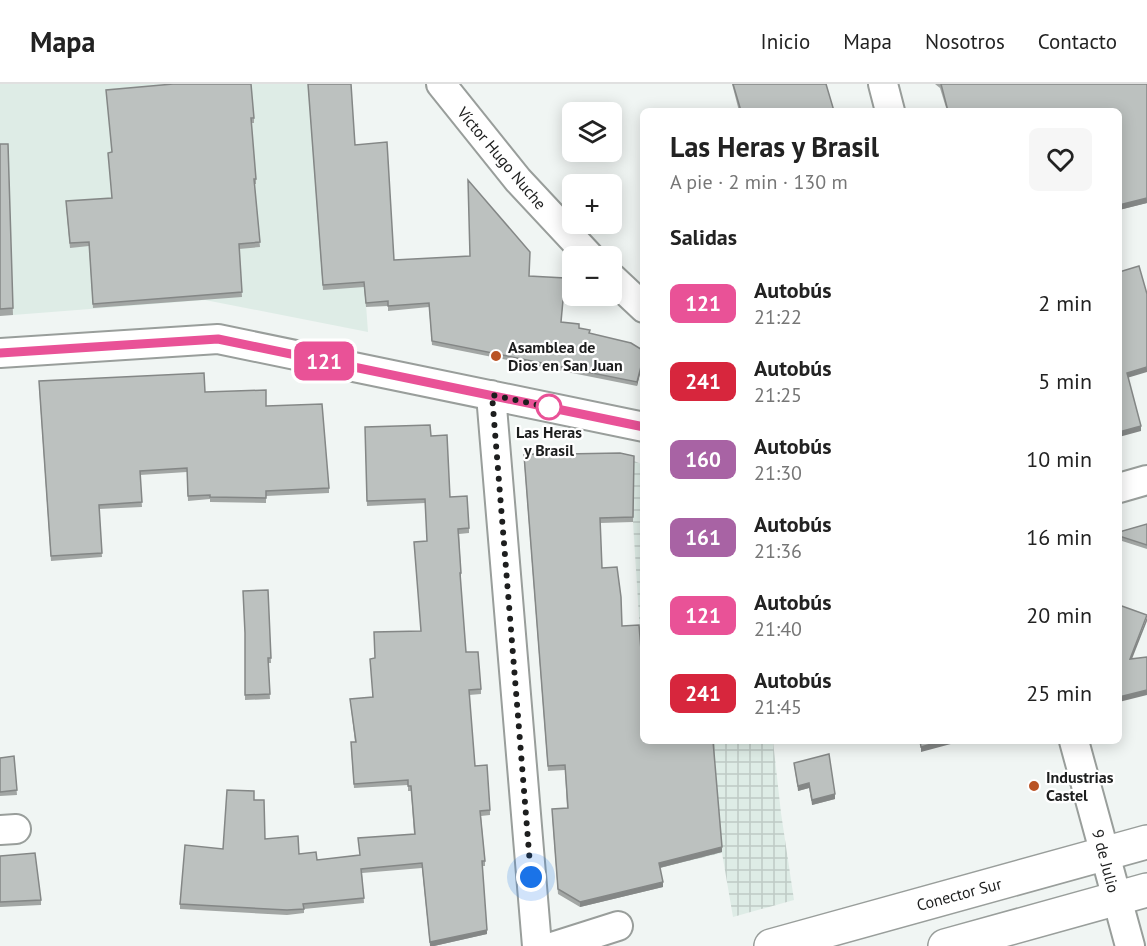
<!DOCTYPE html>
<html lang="es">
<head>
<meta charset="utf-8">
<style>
  :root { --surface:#fff; --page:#f6f6f6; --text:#222; --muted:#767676; --line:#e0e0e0 }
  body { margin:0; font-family:"PT Sans",sans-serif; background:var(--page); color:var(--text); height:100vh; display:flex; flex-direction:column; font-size:22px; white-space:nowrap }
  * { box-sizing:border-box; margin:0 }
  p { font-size:20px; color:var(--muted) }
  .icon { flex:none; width:33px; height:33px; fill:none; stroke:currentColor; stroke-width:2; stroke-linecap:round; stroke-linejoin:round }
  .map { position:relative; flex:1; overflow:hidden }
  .drawer { position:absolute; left:640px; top:24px; width:482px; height:636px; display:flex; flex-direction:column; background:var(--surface); border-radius:9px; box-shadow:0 3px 15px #0003 }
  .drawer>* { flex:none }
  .badge { padding:0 12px; border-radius:9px; font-size:21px; line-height:39px }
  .buttons { position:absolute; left:562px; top:18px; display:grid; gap:12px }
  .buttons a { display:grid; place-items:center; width:60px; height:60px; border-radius:9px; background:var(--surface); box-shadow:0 3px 15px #0003; font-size:30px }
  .you { position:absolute; width:30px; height:30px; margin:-15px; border:4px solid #fff; border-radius:50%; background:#1a73e8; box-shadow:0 0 0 9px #1a73e833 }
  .map>.badge { position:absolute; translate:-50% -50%; box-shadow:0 0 0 3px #fff }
  h2 { padding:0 30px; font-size:22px; line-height:54px }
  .round { display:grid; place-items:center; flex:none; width:63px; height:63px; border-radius:9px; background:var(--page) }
  .overview { display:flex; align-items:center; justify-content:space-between; height:102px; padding:0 30px }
  h1 { font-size:28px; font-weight:700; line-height:45px }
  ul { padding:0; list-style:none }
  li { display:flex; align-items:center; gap:18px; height:78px; padding:0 30px }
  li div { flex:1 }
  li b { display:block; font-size:22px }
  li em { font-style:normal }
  li .badge { min-width:66px; font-weight:700; text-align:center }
  header { display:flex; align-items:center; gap:36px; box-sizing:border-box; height:84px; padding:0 30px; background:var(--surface); border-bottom:2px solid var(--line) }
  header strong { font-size:28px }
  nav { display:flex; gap:33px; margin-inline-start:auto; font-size:21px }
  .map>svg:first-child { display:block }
  .built { fill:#deece6 }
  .industrial { fill:url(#industrial-grid) }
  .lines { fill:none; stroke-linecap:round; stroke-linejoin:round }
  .minor-casing { stroke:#999e9b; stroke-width:32 }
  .major-casing { stroke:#999e9b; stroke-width:36 }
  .minor { stroke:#fff; stroke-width:28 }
  .major { stroke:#fff; stroke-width:33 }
  .wall { fill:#a2a6a4 }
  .shaded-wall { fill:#848786 }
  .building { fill:#bcc1bf; stroke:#848786; stroke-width:1.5 }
  .line-casing { stroke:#fff; stroke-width:14 }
  .line { stroke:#e95297; stroke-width:9 }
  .walk { stroke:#1d1e1e; stroke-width:6; stroke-dasharray:0 10.8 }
  .poi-dot { fill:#b95325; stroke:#fff; stroke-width:2 }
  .stop-dot { fill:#fff; stroke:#e95297; stroke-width:3 }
  .labels { text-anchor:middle; stroke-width:4.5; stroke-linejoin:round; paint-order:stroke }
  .street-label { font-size:16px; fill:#1d1e1e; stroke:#fff }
  .poi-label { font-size:16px; font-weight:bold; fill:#1d1e1e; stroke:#fff; text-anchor:start }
  .stop-label { font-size:16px; font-weight:bold; fill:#1d1e1e; stroke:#fff }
</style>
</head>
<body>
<header>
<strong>Mapa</strong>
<nav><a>Inicio</a><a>Mapa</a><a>Nosotros</a><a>Contacto</a></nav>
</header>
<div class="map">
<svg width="1147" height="862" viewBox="0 0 1147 862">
  <defs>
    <pattern id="industrial-grid" width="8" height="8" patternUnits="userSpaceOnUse" patternTransform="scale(1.5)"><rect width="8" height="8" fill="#deece6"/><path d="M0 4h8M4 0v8" fill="none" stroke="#becac5"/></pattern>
  </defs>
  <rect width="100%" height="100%" fill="#f0f5f3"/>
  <!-- built -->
  <path class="built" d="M 0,0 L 350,0 L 368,248 L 205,216 L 13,231 L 8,66 L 0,66 Z"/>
  <!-- industrial -->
  <path class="industrial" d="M 634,377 L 644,381 L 643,596 L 633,438 Z
    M 649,657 L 773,657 L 781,729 L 794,816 L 733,833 L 722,769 L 659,784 Z"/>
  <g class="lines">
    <defs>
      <path id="minor" d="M 441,0 L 518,96 L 589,172
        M 883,0 L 890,27
        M 612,194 L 644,224
        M 0,269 L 218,255 L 644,343
        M 491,311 L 537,862
        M 1119,404 L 1147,396
        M 1074,657 L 1130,862
        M 0,746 L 16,745
        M 555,862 L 618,842"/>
      <path id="major" d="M 771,862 L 1147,758
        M 945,862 L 1147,806"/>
    </defs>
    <!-- minor casing -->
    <use href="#minor" class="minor-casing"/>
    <!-- major casing -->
    <use href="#major" class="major-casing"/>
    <!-- minor -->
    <use href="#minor" class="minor"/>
    <!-- major -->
    <use href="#major" class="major"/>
  </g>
  <!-- wall -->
  <path class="wall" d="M 308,0 L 355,61 L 394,176 L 529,192 L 565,199 L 561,238 L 579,244 L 590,249 L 644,267 L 637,302 L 432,261 L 429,223 L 388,227 L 388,222 L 366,223 L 364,203 L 323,206 Z
    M 732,0 L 826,0 L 834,27 L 739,27 Z
    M 935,0 L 1147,0 L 1147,119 L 1119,126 L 1119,27 L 947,27 L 940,4 Z
    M 254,34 L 254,39 L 251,39 L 256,95 L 256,100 L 254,100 L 260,163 L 239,165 L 242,213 L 93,224 L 89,162 L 70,164 L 66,121 L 112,114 L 112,68 Z
    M 0,60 L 8,60 L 13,231 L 0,232 Z
    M 39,302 L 205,308 L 266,322 L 329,404 L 329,409 L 266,412 L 266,419 L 210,418 L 210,415 L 188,417 L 187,388 L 140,391 L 142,423 L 99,425 L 102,473 L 51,477 Z
    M 365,343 L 431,352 L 450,413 L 469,444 L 469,449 L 459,450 L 461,489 L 461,494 L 460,494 L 466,568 L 481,605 L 481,610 L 469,611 L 475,682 L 490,726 L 490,731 L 481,732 L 485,777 L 485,782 L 482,782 L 487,850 L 434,862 L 430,862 L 422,784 L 362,789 L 364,819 L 304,825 L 304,829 L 287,831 L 180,825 L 180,820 L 223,765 L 254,716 L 265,755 L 299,770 L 317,776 L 360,771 L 414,750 L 411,707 L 408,707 L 408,701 L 354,704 L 351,663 L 355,658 L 350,615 L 372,613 L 375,574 L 421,547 L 427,457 L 425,419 L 367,422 Z
    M 564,370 L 634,372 L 633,438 L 600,439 L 602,484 L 622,542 L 641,566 L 722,768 L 660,784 L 663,803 L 580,823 L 558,810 L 552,730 L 567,724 L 565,686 L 548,687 L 524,376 Z
    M 1147,440 L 1147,465 L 1119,456 L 1119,448 Z
    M 268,506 L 271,579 L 268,579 L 270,615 L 245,616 L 245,554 Z
    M 14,672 L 17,711 L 0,712 L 0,674 Z
    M 794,679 L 835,715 L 812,721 L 809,704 L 798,707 Z
    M 0,772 L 41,816 L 41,821 L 0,823 Z"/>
  <!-- shaded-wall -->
  <path class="shaded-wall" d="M 1147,114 L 1147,119 L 1119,126 L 1119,121 Z
    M 644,271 L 644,275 L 637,302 L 637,298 Z
    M 1147,283 L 1147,288 L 1127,294 L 1127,289 Z
    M 1141,342 L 1141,347 L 1119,353 L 1119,348 Z
    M 1147,533 L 1147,537 L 1130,580 L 1130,575 Z
    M 1147,606 L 1147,611 L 1119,618 L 1119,613 Z
    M 942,657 L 962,657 L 921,668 L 921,663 Z
    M 809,699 L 809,704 L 798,707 L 798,702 Z
    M 835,710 L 835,715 L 812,721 L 812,716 Z
    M 722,763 L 722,768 L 659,784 L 659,779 Z
    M 663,798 L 663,803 L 580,823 L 580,818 Z
    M 487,846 L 487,850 L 434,862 L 430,862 L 430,858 Z"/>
  <!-- building -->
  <path class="building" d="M 173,0 L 251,0 L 254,34 L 251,34 L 256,95 L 254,95 L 260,158 L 239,160 L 242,208 L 93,220 L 89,158 L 70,159 L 66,117 L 112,114 L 108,69 L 112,68 L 106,6 Z
    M 308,0 L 351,0 L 355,61 L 387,58 L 394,176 L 470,172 L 468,96 L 530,168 L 529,192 L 565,194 L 561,238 L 579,240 L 579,244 L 590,246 L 589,249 L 631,259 L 644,267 L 644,271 L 637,298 L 432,257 L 429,219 L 388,222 L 388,217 L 366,219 L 364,198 L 323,201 Z
    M 733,0 L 826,0 L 834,27 L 741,27 Z
    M 941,0 L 1147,0 L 1147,114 L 1119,121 L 1119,27 L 948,27 Z
    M 0,60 L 8,60 L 13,224 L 0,225 Z
    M 1139,182 L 1147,210 L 1147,283 L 1127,289 L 1141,342 L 1119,348 L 1119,188 Z
    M 204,289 L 205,308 L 266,306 L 266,322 L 322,320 L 329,404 L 266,407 L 266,414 L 210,413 L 210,411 L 188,412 L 187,384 L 140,387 L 142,418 L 99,421 L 102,469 L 51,472 L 39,297 Z
    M 430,341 L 431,352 L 447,351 L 450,413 L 467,412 L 469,444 L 458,445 L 461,489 L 460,489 L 466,568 L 478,568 L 481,605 L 469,606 L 475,682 L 487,681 L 490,726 L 480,727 L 485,777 L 482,777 L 487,846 L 430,858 L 422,779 L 361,785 L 364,814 L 303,820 L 304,825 L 287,826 L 180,820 L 185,761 L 223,765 L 227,706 L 254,707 L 254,716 L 264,716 L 265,755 L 298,752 L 299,770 L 316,768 L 317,776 L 360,771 L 358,754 L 415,750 L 411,702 L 408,702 L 408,696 L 354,700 L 351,658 L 356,658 L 350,615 L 373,613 L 370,575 L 375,574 L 374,548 L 421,547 L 414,458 L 427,457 L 425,415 L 367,417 L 365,343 Z
    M 564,367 L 564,370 L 620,369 L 634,372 L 633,433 L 600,434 L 602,484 L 617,483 L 621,513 L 622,542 L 639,541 L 641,566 L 644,566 L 644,657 L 713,657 L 722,763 L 659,779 L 663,798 L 580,818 L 558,805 L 552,725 L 568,724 L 565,681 L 548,682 L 524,371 Z
    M 1147,440 L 1147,461 L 1119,452 L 1119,448 Z
    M 268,506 L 271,574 L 268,574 L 270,610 L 245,611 L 245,549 L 243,507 Z
    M 1119,521 L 1147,531 L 1130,575 L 1147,573 L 1147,606 L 1119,613 Z
    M 920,657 L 942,657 L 921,663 Z
    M 829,670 L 835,710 L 812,716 L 809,699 L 798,702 L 794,679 Z
    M 14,672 L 17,706 L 0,708 L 0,674 Z
    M 35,769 L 41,816 L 0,818 L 0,772 Z"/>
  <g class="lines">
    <defs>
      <path id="line" d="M 0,269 L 218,255 L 644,343"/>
    </defs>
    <!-- line casing -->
    <use href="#line" class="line-casing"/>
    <!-- line -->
    <use href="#line" class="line"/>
    <!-- walk -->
    <path class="walk" d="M 531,793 L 492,311 L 552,324 L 549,323"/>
  </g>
  <!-- markers -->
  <g class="poi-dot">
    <circle cx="496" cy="272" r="6"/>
    <circle cx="1034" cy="702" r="6"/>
  </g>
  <circle class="stop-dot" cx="549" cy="323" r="12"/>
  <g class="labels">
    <!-- street labels -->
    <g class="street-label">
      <text transform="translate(502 74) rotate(50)" y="6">Víctor Hugo Nuche</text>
      <text transform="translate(1106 777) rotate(75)" y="6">9 de Julio</text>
      <text transform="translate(959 810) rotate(-15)" y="6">Conector Sur</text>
    </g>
    <!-- poi labels -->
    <g class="poi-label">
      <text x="508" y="269">Asamblea de<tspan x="508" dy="18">Dios en San Juan</tspan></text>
      <text x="1046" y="699">Industrias<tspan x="1046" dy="18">Castel</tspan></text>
    </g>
    <!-- stop labels -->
    <g class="stop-label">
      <text x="549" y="354">Las Heras<tspan x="549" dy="18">y Brasil</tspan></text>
    </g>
  </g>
</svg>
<div class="buttons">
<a><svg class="icon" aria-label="layers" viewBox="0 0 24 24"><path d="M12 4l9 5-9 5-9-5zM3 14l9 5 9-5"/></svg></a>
<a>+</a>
<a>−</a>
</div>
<div class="you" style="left:531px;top:793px"></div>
<b class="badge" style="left:324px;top:277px;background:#e95297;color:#fff">121</b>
<section class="drawer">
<div class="overview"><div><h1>Las Heras y Brasil</h1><p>A pie · 2 min · 130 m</p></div><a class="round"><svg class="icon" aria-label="heart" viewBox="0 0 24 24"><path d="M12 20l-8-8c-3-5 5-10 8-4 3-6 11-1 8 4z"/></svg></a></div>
<h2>Salidas</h2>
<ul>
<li><span class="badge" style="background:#e95297;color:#fff">121</span><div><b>Autobús</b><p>21:22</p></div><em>2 min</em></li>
<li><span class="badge" style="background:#d7263d;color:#fff">241</span><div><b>Autobús</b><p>21:25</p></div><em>5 min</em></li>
<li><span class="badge" style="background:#a863a4;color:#fff">160</span><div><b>Autobús</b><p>21:30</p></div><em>10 min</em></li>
<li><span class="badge" style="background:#a863a4;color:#fff">161</span><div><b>Autobús</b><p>21:36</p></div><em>16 min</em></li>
<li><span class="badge" style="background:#e95297;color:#fff">121</span><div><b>Autobús</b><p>21:40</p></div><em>20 min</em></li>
<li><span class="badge" style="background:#d7263d;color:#fff">241</span><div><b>Autobús</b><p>21:45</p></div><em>25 min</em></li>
</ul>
</section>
</div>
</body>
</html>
